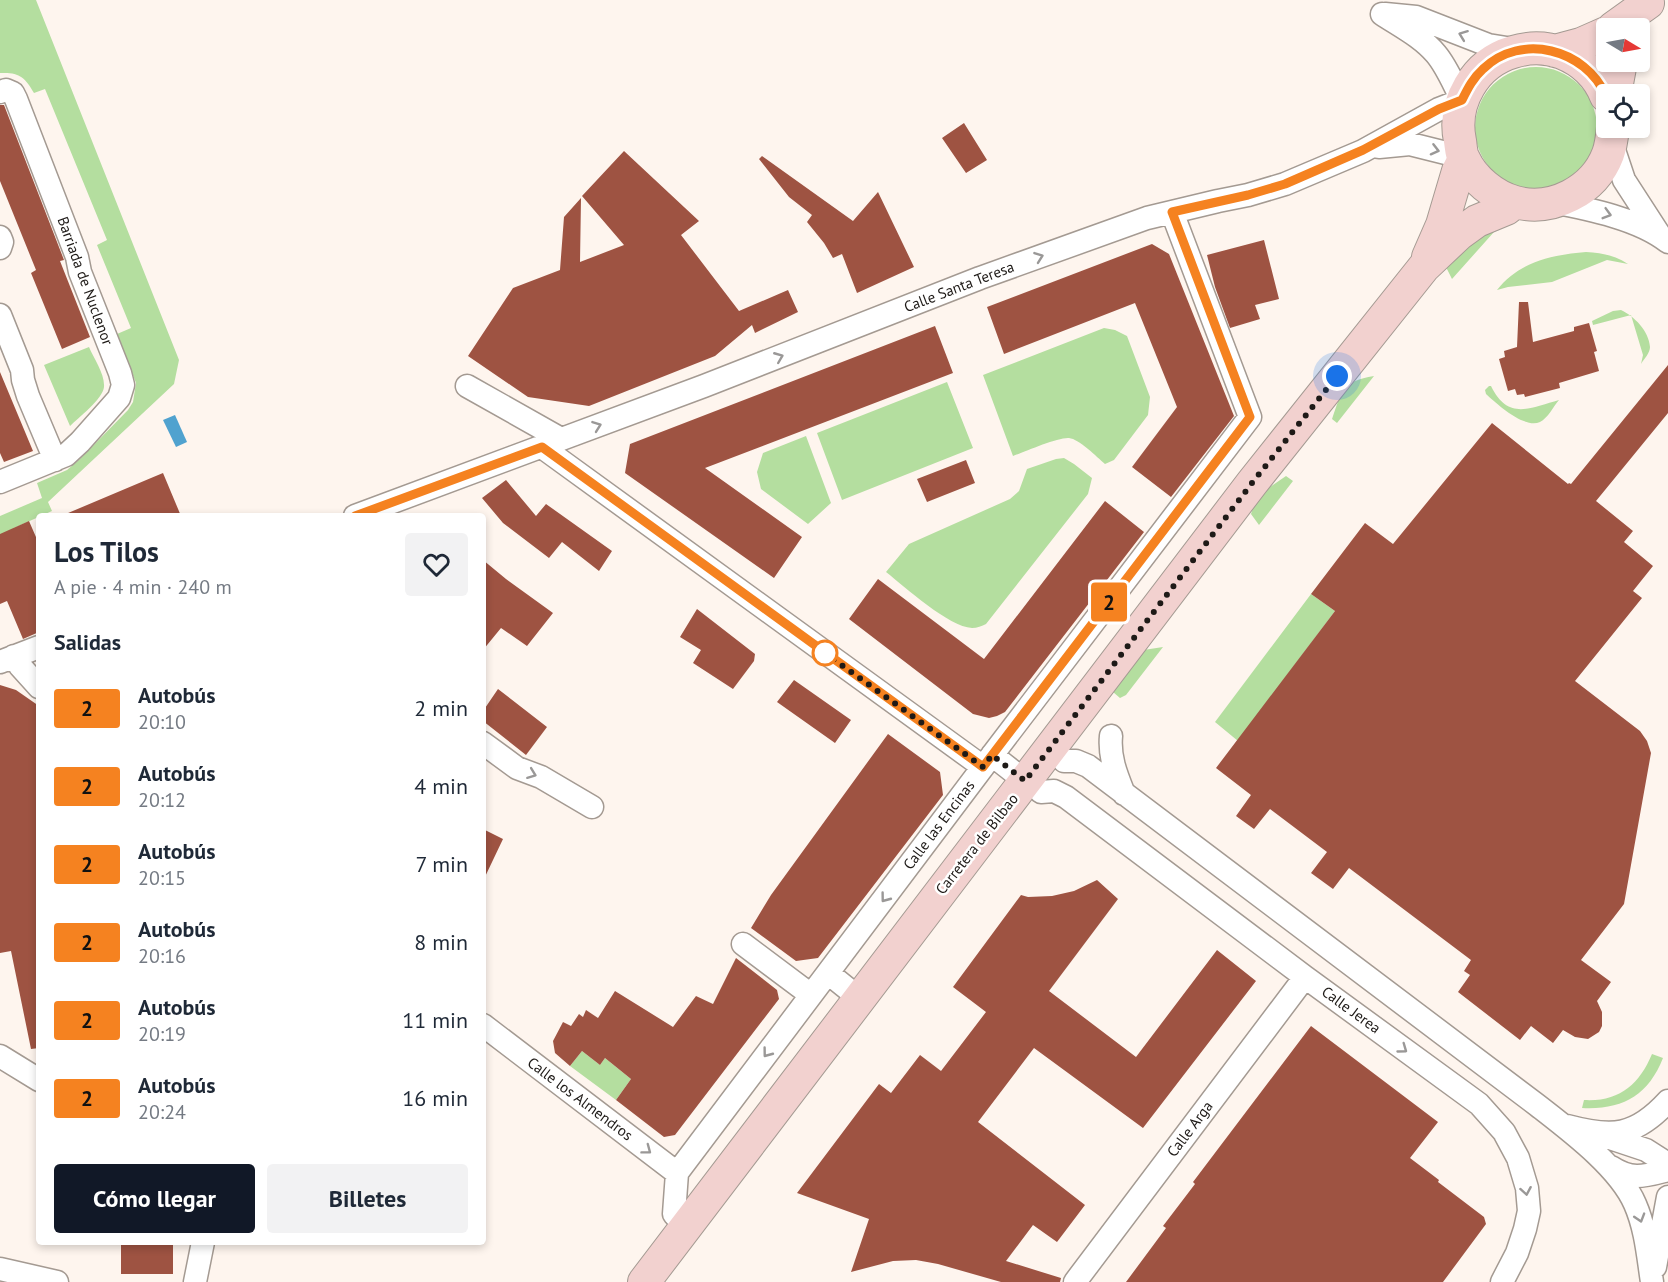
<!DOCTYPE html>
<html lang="es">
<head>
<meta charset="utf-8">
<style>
  :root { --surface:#fff; --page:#f2f2f3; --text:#1f2937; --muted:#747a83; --accent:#111827 }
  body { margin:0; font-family:"PT Sans",sans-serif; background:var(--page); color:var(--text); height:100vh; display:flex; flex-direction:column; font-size:22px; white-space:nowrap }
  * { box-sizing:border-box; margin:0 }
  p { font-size:20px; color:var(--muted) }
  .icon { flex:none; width:33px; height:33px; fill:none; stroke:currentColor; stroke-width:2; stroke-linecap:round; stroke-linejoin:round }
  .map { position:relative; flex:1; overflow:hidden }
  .drawer { position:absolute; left:36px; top:513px; width:450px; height:732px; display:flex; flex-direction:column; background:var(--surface); border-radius:6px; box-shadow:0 3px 9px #0003 }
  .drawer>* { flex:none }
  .badge { padding:0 12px; border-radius:4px; font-size:21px; line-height:39px }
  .needle { width:39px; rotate:100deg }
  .tools { position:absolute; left:1596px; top:18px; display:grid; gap:12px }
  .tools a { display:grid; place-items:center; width:54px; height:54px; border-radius:6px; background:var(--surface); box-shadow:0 3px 9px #0003; font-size:30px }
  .you { position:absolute; width:30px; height:30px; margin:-15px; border:4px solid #fff; border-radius:50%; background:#1a73e8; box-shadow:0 0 0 9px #1a73e833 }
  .map>.badge { position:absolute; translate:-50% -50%; box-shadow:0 0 0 3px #fff }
  h2 { padding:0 18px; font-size:22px; line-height:54px }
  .round { display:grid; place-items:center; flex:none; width:63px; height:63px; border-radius:6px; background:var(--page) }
  .summary { display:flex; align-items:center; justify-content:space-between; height:102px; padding:0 18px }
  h1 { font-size:28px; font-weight:600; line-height:45px }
  .primary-button { display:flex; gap:12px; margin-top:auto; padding:12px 18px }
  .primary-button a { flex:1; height:69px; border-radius:6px; background:var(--accent); color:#fff; font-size:24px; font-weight:600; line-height:69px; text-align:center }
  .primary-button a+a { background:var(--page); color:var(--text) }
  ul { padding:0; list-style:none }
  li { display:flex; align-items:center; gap:18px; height:78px; padding:0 18px }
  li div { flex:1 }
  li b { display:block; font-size:22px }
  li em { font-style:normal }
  li .badge { min-width:66px; font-weight:700; text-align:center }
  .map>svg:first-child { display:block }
  .green { fill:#b4de9f }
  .water { fill:#50a2cf }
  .building { fill:#9e5342 }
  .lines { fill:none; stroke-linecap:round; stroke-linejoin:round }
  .minor-casing { stroke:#a49a92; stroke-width:25 }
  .secondary-casing { stroke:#a49a92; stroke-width:34 }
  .minor { stroke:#fff; stroke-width:22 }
  .secondary { stroke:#f2d1cf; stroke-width:32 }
  .oneway { stroke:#9a9897 }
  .line-casing { stroke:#fff; stroke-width:14 }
  .line { stroke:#f58220; stroke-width:9 }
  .walk { stroke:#1e1a17; stroke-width:6; stroke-dasharray:0 10.8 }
  .stop-dot { fill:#fff; stroke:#f58220; stroke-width:3 }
  .labels { text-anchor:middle; stroke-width:5; stroke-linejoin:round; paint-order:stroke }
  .street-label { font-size:15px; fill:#1e1a17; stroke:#fff }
</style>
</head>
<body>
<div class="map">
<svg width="1668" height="1282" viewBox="0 0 1668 1282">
  <rect width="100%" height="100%" fill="#fef5ee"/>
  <!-- green -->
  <path class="green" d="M 0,0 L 36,0 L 179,360 L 174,384 L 48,502 L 52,511 L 14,528 L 0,539 L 0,516 L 42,498 L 37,483 L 67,470 L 80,459 L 128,410 L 133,402 L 136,383 L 117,334 L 131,328 L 97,245 L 107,240 L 45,89 L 34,93 C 25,77 19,72 0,73 Z
    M1475 128a61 61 0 1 1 122 0a61 61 0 1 1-122 0Z
    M 1514,220 L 1494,232 L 1452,279 L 1445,265 L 1468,239 Z
    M 1586,252 C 1602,253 1614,255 1628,264 L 1607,260 L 1552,282 L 1508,287 L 1497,290 C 1519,262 1551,255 1586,252 Z
    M 1621,310 C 1634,316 1649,331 1650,347 C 1650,353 1644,359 1641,364 L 1643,355 L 1631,315 L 1593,325 L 1592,321 L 1613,311 Z
    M 1104,328 L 1115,330 L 1127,336 L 1150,397 L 1148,415 L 1114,460 L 1105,464 C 1097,457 1079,439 1069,438 C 1058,437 1024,452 1013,456 L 983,375 Z
    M 89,347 C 94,359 105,374 104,387 C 103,399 78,418 70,426 L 44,365 Z
    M 1374,376 L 1337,423 L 1332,419 C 1342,391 1342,381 1374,376 Z
    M 947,382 L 973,448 L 842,500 L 817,433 Z
    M 1489,386 L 1491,386 C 1508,421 1530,408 1559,400 C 1553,407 1548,418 1540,422 C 1524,429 1497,404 1486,394 L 1485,390 Z
    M 806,436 L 831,503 L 808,524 L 761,489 L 757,472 L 763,453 Z
    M 1064,458 L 1074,464 L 1092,478 L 1088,494 L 986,624 C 982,626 977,628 972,628 C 949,627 905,587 886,572 L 909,544 L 1010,499 L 1019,491 L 1027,469 L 1056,459 Z
    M 1286,476 L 1293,481 L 1259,525 L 1251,514 L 1257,496 Z
    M 1311,594 L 1335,611 L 1238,741 L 1215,722 Z
    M 1163,647 L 1126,695 L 1120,698 L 1113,692 L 1113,687 L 1137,651 Z
    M 582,1051 L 600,1065 L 605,1058 L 631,1079 L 616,1100 L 570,1066 Z
    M 1652,1054 L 1663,1058 C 1648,1096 1622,1110 1582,1108 L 1584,1100 C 1619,1102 1639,1085 1652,1054 Z"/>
  <!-- water -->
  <path class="water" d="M 175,415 L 187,442 L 176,447 L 163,420 Z"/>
  <!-- building -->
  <path class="building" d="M 0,105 L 4,105 L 64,260 L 60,261 L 90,337 L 62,349 L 31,273 L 36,270 L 0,181 Z
    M 964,123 L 987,160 L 966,173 L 942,138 Z
    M 624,151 L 699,221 L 681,235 L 739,311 L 788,290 L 798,312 L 755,333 L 752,325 L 715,356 L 589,406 L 528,397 L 468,356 L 513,288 L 560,270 L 564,217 L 581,198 L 580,262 L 624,245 L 582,196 Z
    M 762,156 L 853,221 L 878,192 L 914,267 L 857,293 L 842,254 L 833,258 L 824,243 L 807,222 L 812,215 L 789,197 L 759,159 Z
    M 1264,240 L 1279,299 L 1255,305 L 1260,319 L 1230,328 L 1215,287 L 1207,255 Z
    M 1152,244 L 1169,254 L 1234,416 L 1171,497 L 1132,467 L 1177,407 L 1135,303 L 1004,354 L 987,307 Z
    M 1519,302 L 1528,302 L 1533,342 L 1574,331 L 1574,327 L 1589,323 L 1597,351 L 1594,352 L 1599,371 L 1559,383 L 1560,388 L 1525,397 L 1524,394 L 1517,395 L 1515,389 L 1508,391 L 1499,359 L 1505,357 L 1504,351 L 1517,347 Z
    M 935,326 L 953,373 L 705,468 L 802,537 L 774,578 L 625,473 L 630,444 Z
    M 1668,365 L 1668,413 L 1596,501 L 1633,531 L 1624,542 L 1653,566 L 1633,591 L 1642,598 L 1575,681 L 1640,731 L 1647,741 L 1651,753 L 1624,904 L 1581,960 L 1611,982 L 1597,1001 L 1602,1012 L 1602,1026 L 1599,1032 L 1588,1039 L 1575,1037 L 1563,1030 L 1553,1043 L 1531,1026 L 1520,1040 L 1458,992 L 1470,975 L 1464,971 L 1471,960 L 1349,868 L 1333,889 L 1311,873 L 1327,852 L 1270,809 L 1254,829 L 1236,816 L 1251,795 L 1216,768 L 1335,611 L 1311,594 L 1365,523 L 1393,544 L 1492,423 L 1568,484 L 1569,483 L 1571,484 Z
    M 0,372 L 33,451 L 4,462 L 0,453 Z
    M 966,460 L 975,483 L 927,502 L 917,479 Z
    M 163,473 L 181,516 L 61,516 L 151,478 Z
    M 506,480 L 536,516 L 546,504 L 612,551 L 599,571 L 562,542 L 549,558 L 503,523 L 482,498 Z
    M 1105,501 L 1144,532 L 1005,712 L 997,716 L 989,718 L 973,714 L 849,619 L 878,579 L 984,659 Z
    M 29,521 L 39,544 L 39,632 L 23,639 L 7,601 L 0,604 L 0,534 Z
    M 483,560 L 506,579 L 553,613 L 527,646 L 501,628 L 483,650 Z
    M 697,609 L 755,654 L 754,661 L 733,689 L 693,663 L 701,650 L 680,637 Z
    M 794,680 L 851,720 L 835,743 L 777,702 Z
    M 0,685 L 16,690 L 39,706 L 39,1048 L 31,1049 L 11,951 L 0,953 Z
    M 498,689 L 547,727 L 526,755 L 483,721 L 483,711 Z
    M 888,734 L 940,772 L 943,795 L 818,958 L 796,961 L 751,928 L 771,895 Z
    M 483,829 L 503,839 L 483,881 Z
    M 1097,880 L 1118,899 L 1049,991 L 1136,1057 L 1217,950 L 1256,981 L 1143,1128 L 1034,1048 L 978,1122 L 1085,1205 L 1057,1242 L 1033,1225 L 1006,1261 L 1061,1278 L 1060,1282 L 1001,1282 L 938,1264 L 916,1260 L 893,1261 L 851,1272 L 869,1219 L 797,1193 L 879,1084 L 891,1093 L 920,1055 L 941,1071 L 986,1012 L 953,987 L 1021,895 L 1028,897 L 1052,896 L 1074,891 Z
    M 736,958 L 777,990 L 779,999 L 675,1135 L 664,1137 L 616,1100 L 631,1079 L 605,1058 L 600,1065 L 582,1051 L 570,1066 L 555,1053 L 553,1041 L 563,1022 L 571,1026 L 579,1014 L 583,1017 L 586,1010 L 598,1018 L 615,991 L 673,1027 L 696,996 L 713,1004 Z
    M 1311,1026 L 1438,1122 L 1410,1158 L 1439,1180 L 1438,1182 L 1484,1217 L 1486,1224 L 1443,1282 L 1126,1282 L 1166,1228 L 1163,1226 L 1195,1184 L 1193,1182 Z
    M 121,1242 L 173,1242 L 173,1274 L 121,1274 Z"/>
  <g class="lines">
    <defs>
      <path id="minor" d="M 1385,14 L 1416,17 L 1488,45 L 1519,50
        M 0,92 L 6,90 L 13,93 L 16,99 L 77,257 L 80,272 L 120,373 L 123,385 L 119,398 L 80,442 L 66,455 L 0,482
        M 1611,141 L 1624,180 L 1659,234
        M 1379,147 L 1410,144 L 1446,153 L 1464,159
        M 1552,202 C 1589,209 1639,219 1668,242
        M 0,237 L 2,242 L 0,248
        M 0,315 L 22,370 L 23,380 L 28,396 L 55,460
        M 467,386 L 561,439
        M 542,447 L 983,767
        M 355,516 L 704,386 L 980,278 L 1147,218 L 1218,201 L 1248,195 L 1285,184 L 1363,151 L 1439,109 L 1462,100 C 1454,85 1447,67 1436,54 C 1422,37 1400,26 1382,14
        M 14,656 L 20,666 L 39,687
        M 0,662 L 39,647
        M 1111,736 C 1109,757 1116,774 1124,794
        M 483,743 L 517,768 L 541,777 L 592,807
        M 992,755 L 1025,781
        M 1064,761 L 1076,761 L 1088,766 L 1537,1105 C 1569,1130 1619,1167 1635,1204 C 1646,1229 1648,1256 1652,1282
        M 1041,792 L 1054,791 L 1066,797 L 1305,977 L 1479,1104 L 1504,1132 L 1518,1158 L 1527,1188 L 1529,1211 L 1525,1229 L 1517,1253 L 1502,1282
        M 743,944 L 811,995
        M 828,973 L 859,998
        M 483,1025 L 677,1173
        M 0,1056 L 39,1080
        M 1567,1126 C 1612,1138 1635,1137 1668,1101
        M 1604,1136 L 1646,1150 L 1668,1164
        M 1611,1167 C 1632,1181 1645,1176 1668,1170
        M 686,1227 L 674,1214 L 677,1173 L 983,767 L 1250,417 L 1172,212
        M 1655,1267 L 1668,1197
        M 0,1269 L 57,1282
        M 195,1282 L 203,1242
        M 1075,1282 L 1305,977"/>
      <path id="secondary" d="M 1613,28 L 1648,3
        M 1555,51 L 1581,44 L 1606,33
        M 1615,94 L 1621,62
        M 1606,96 C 1598,76 1582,61 1562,53 C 1546,47 1529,47 1513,52 C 1475,63 1452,103 1460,141 C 1461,147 1461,154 1464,159 C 1473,179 1494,196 1515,202 C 1552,212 1594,191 1608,154 C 1611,146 1612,137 1613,128
        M 1428,257 L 1442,225 L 1458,171 L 1464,159
        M 644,1282 L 1252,483 L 1424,267 L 1459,234 L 1477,221 L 1506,209 L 1515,202"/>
    </defs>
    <!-- minor casing -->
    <use href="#minor" class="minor-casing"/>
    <!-- secondary casing -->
    <use href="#secondary" class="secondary-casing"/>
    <!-- minor -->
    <use href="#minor" class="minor"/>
    <!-- secondary -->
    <use href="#secondary" class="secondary"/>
  </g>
  <!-- one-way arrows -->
  <defs><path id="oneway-chevron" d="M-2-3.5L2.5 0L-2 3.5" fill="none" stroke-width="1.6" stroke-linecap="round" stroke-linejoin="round" transform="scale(1.5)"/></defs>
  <g class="oneway">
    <use href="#oneway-chevron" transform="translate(1463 35) rotate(-159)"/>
    <use href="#oneway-chevron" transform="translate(1435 150) rotate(14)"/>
    <use href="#oneway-chevron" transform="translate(1607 214) rotate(16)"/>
    <use href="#oneway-chevron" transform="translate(1039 257) rotate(-20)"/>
    <use href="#oneway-chevron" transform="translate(779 357) rotate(-22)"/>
    <use href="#oneway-chevron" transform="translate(597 426) rotate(-20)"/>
    <use href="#oneway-chevron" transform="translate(532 774) rotate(21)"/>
    <use href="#oneway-chevron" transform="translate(885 898) rotate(127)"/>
    <use href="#oneway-chevron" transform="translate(1403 1049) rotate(36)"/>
    <use href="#oneway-chevron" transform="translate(767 1053) rotate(127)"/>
    <use href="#oneway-chevron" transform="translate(647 1150) rotate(37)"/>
    <use href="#oneway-chevron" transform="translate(1526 1191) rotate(80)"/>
    <use href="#oneway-chevron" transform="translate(1640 1218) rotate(73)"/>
  </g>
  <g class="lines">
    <defs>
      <path id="line" d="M 355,516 L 542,447 L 983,767 L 1250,417 L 1172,212 L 1248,195 L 1285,184 L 1363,150 L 1439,109 L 1462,100 C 1468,88 1473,78 1483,69 C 1521,32 1586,49 1606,96"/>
    </defs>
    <!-- line casing -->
    <use href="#line" class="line-casing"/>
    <!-- line -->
    <use href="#line" class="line"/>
    <!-- walk -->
    <path class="walk" d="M 825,653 L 983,767 L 992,755 L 1025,781 L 1252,483 L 1337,376"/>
  </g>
  <!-- markers -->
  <circle class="stop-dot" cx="825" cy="653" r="12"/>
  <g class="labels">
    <!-- street labels -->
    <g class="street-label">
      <text transform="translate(85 281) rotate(70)" y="5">Barriada de Nuclenor</text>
      <text transform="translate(959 287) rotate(-21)" y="5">Calle Santa Teresa</text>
      <text transform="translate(939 825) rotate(-53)" y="5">Calle las Encinas</text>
      <text transform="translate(977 844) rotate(-52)" y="5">Carretera de Bilbao</text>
      <text transform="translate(1351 1010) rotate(36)" y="5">Calle Jerea</text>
      <text transform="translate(580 1099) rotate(37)" y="5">Calle los Almendros</text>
      <text transform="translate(1190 1129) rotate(-53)" y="5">Calle Arga</text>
    </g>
  </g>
</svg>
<div class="tools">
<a><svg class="needle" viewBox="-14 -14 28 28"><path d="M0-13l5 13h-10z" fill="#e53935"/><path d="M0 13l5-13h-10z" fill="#747a83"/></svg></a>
<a><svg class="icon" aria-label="locate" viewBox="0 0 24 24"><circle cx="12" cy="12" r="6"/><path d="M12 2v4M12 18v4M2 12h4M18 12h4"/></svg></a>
</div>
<div class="you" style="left:1337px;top:376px"></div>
<b class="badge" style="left:1109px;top:602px;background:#f58220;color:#111">2</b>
<section class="drawer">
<div class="summary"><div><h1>Los Tilos</h1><p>A pie · 4 min · 240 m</p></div><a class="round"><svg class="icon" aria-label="heart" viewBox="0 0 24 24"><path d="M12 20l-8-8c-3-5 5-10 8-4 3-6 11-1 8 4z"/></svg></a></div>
<h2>Salidas</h2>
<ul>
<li><span class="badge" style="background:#f58220;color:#111">2</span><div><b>Autobús</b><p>20:10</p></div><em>2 min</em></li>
<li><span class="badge" style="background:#f58220;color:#111">2</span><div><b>Autobús</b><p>20:12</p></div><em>4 min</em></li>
<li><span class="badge" style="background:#f58220;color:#111">2</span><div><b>Autobús</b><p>20:15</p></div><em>7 min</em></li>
<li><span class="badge" style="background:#f58220;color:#111">2</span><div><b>Autobús</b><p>20:16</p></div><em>8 min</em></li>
<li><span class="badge" style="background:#f58220;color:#111">2</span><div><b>Autobús</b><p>20:19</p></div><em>11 min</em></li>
<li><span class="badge" style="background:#f58220;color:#111">2</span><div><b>Autobús</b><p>20:24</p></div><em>16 min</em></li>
</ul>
<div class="primary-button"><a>Cómo llegar</a><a>Billetes</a></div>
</section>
</div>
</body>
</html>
